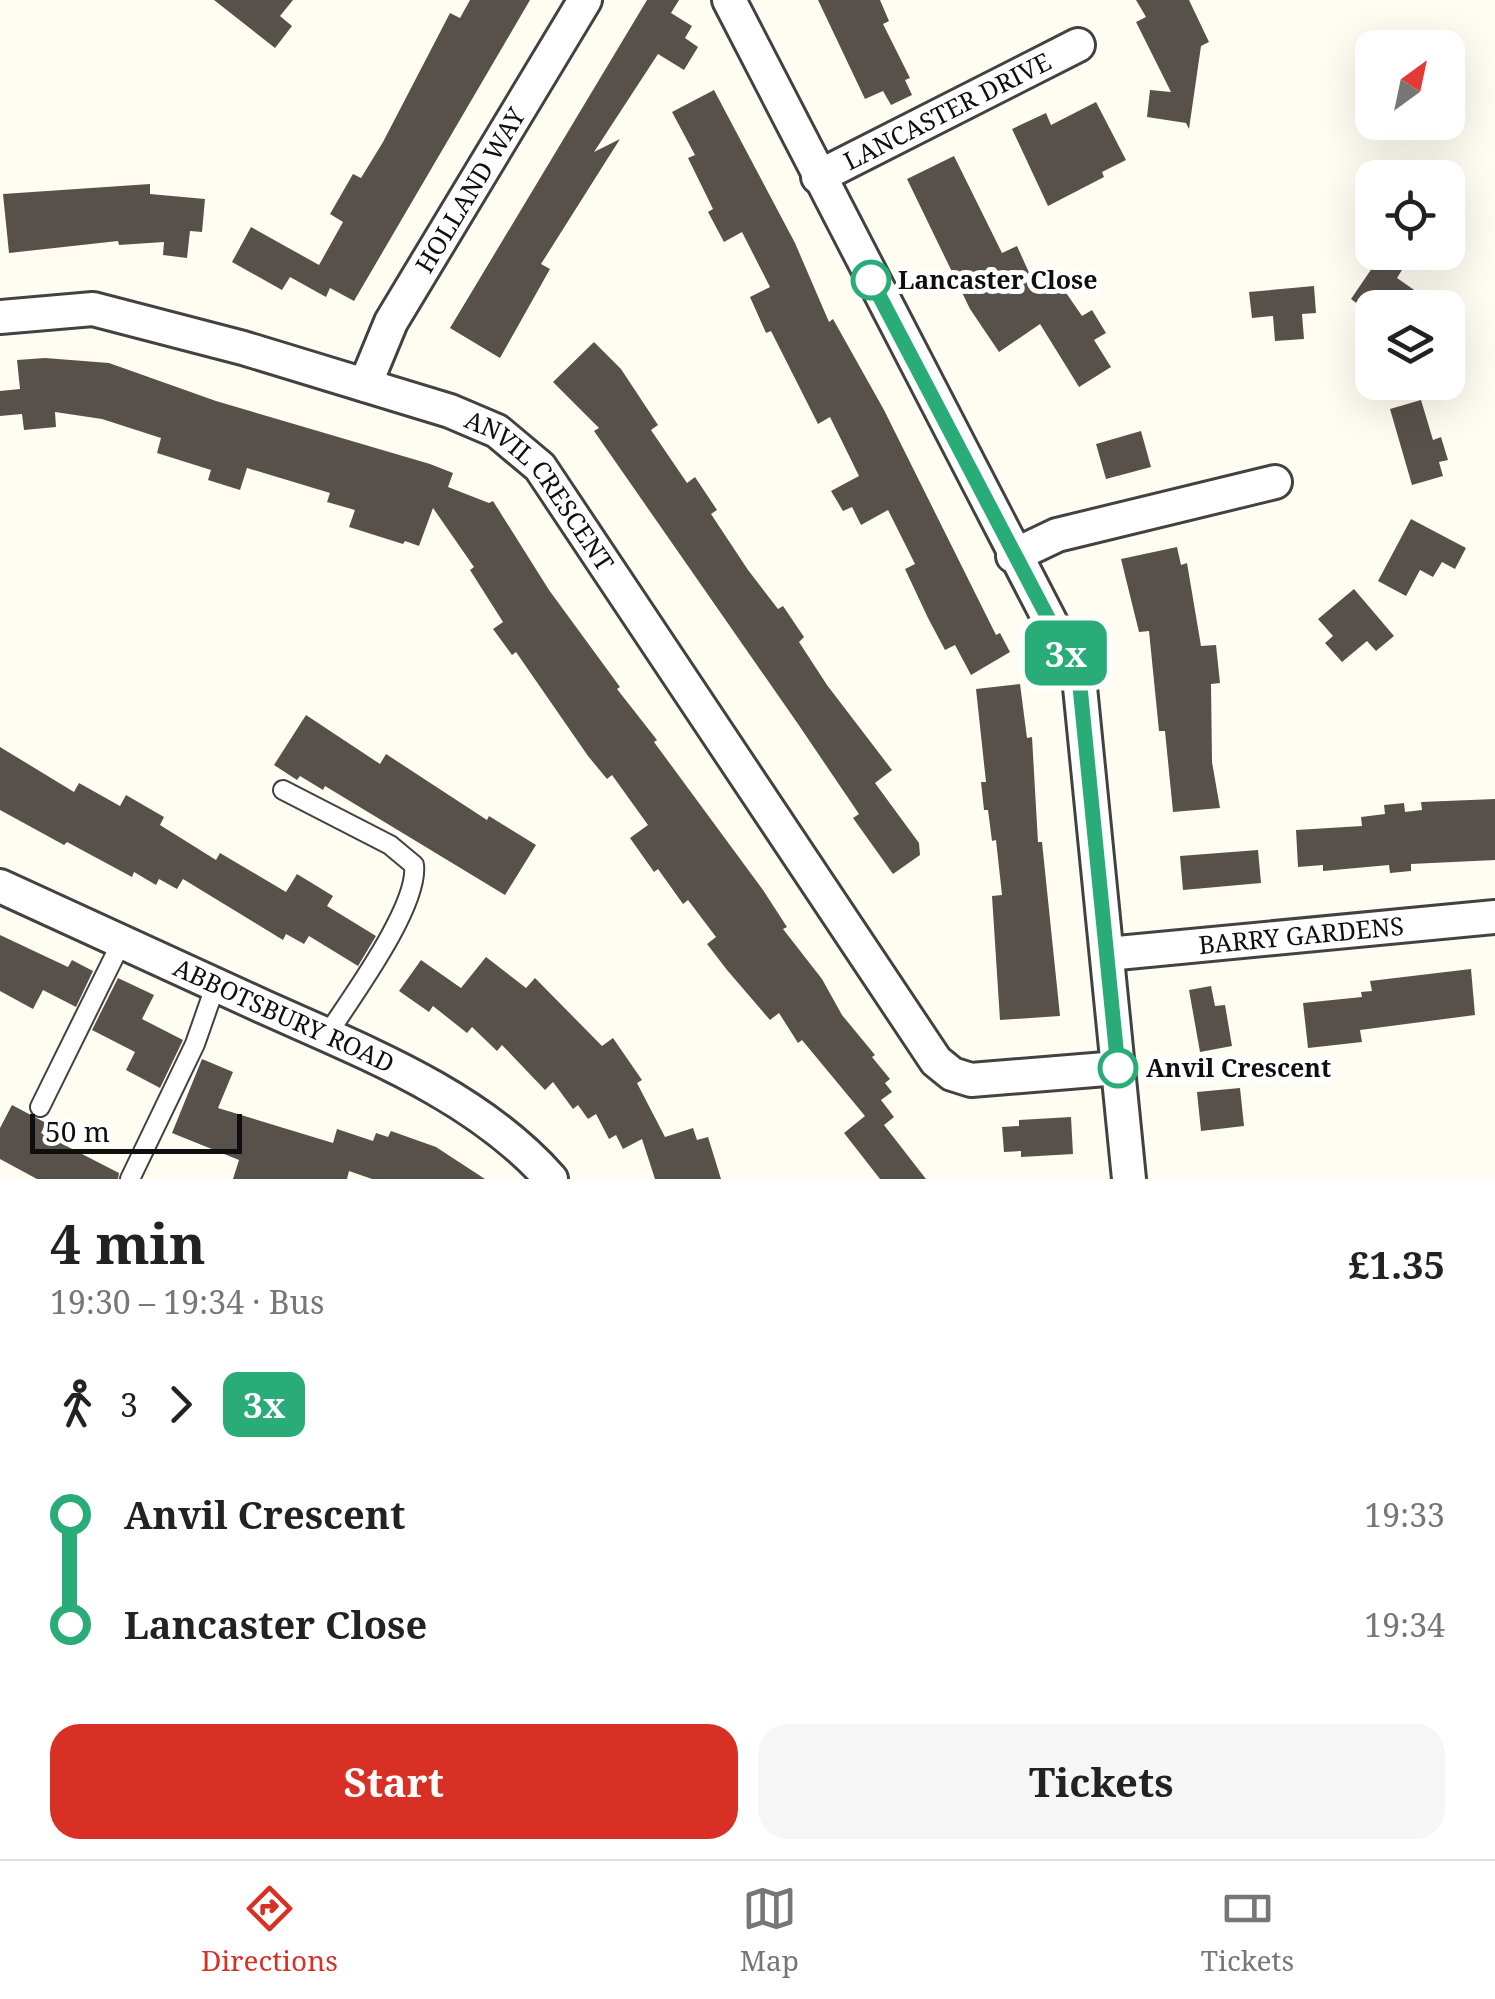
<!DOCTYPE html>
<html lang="en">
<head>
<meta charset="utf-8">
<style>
  :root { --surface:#fff; --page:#f6f6f6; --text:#222; --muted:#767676; --line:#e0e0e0; --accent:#d93025 }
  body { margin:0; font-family:"Noto Serif",serif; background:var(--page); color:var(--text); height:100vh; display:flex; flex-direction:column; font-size:38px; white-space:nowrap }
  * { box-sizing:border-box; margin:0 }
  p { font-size:32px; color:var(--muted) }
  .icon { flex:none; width:55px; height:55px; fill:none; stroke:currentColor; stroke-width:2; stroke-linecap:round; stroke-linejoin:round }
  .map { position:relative; height:1179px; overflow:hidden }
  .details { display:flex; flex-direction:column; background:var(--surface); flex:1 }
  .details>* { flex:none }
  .badge { padding:0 20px; border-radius:15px; font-size:35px; line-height:65px }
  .needle { width:65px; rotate:33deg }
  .buttons { position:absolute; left:1355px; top:30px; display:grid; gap:20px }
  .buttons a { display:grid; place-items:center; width:110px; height:110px; border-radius:20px; background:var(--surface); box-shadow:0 10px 40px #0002; font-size:50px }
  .scale { position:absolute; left:30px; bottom:25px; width:212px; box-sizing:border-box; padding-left:10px; border:5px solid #0f0f0f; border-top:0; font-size:28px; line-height:35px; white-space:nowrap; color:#0f0f0f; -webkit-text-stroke:8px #fff; paint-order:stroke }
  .map>.badge { position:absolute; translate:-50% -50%; box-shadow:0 0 0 5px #fff }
  .legs { display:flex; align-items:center; gap:15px; height:110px; padding:0 50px; font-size:32px }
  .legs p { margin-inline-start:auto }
  .headline { display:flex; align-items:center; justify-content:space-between; height:170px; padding:0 50px }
  h1 { font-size:55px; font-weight:700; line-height:75px }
  .primary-button { display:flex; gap:20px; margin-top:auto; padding:20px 50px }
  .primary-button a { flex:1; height:115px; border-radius:30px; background:var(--accent); color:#fff; font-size:40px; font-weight:700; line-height:115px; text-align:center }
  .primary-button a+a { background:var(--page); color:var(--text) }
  ul { padding:0 50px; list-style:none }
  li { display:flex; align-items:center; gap:35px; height:110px; font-size:38px }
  li i { display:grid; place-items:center; width:15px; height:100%; margin:0 12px; background:currentColor }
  li i::after { content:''; width:25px; height:25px; margin:-12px; border:8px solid; border-radius:50%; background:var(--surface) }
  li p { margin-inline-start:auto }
  li:first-child i { background:linear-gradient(#0000 50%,currentColor 0) }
  li:last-child i { background:linear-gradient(currentColor 50%,#0000 0) }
  .dock { display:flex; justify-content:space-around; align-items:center; height:140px; border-top:2px solid var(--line); background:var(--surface); font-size:28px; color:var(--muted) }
  .dock a { display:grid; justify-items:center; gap:5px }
  .dock .active { color:var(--accent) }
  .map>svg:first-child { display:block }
  .building { fill:#58514b }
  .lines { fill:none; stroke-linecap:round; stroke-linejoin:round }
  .service-casing { stroke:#424242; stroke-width:22 }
  .minor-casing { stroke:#424242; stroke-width:38 }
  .service { stroke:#fff; stroke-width:18 }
  .minor { stroke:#fff; stroke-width:32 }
  .line-1-casing { stroke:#fff; stroke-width:22 }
  .line-1 { stroke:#29ac78; stroke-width:15 }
  .stop-1-dot { fill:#fff; stroke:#29ac78; stroke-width:5 }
  .labels { text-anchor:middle; stroke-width:10; stroke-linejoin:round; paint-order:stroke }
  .street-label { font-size:25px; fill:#0f0f0f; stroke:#fff }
  .stop-label { font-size:25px; font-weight:bold; fill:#0f0f0f; stroke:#fff; text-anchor:start }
</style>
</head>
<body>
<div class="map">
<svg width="1495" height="1179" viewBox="0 0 1495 1179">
  <rect width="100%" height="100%" fill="#fffdf1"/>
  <!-- building -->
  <path class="building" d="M 214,0 L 293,0 L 280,16 L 292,26 L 275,48 Z
    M 470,0 L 530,0 L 354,301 L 330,288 L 326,297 L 290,277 L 282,290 L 232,262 L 251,227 L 319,265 L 343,222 L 330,214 L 353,174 L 361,178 L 383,142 L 450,13 L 460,18 Z
    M 647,0 L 679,0 L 671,13 L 692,26 L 685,38 L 698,47 L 684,70 L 658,54 L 594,152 L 620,139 L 541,264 L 550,269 L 500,358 L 450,328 Z
    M 818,0 L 880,0 L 889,21 L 883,24 L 910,78 L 905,80 L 912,95 L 891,105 L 883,91 L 865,99 Z
    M 1136,0 L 1189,0 L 1209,42 L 1201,46 L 1189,129 L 1186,123 L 1147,117 L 1150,90 L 1171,92 L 1136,22 L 1146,17 Z
    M 714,90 L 795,243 L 829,322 L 833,319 L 884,410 L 996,635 L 1000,633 L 1010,652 L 971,675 L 955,645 L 945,650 L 928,618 L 905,569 L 915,564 L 888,510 L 861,525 L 852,507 L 843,511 L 831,491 L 859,476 L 830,417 L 818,424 L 771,331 L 766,333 L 750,297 L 770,287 L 742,232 L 724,242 L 708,212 L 713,209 L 688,158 L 695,155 L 672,112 Z
    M 1096,102 L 1126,160 L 1102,172 L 1104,177 L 1048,206 L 1012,129 L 1046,113 L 1051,125 Z
    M 954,156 L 1002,253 L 1017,246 L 1036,288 L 1042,284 L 1045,290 L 1058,281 L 1082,316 L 1092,310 L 1106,333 L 1094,340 L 1111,367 L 1079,387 L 1040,324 L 999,352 L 970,309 L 907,179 Z
    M 150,184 L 150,194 L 205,199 L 202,232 L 190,231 L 187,258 L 163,255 L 164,242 L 119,245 L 118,241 L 9,253 L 3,194 Z
    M 1383,252 L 1405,265 L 1397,278 L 1440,308 L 1363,308 L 1351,299 Z
    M 1314,286 L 1316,313 L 1302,314 L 1304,339 L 1275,341 L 1273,316 L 1252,318 L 1249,292 Z
    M 594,342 L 621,369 L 658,425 L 651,430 L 687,483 L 695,477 L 717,510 L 711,514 L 748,570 L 778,609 L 783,606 L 804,637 L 799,642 L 827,685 L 892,770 L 875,783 L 919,843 L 920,855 L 893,874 L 853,818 L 859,814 L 798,724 L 594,431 L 599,428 L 553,382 Z
    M 45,358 L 109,363 L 216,401 L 430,464 L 453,473 L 448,487 L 489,503 L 493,501 L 549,590 L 620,687 L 617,689 L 657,740 L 654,742 L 763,890 L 787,927 L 783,929 L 822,979 L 842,1015 L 875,1055 L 872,1057 L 890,1079 L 885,1083 L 892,1092 L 881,1100 L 894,1117 L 884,1125 L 926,1179 L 880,1179 L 844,1133 L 865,1116 L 802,1040 L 798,1043 L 779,1013 L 770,1020 L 727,970 L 707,944 L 716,937 L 688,900 L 683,904 L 658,869 L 654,872 L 630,838 L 648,825 L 612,775 L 607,779 L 588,756 L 516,652 L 512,655 L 493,629 L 503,622 L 470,570 L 474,567 L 433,508 L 419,546 L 405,541 L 403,544 L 349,527 L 355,510 L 327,502 L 330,493 L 247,468 L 240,490 L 208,480 L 211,470 L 157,453 L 161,438 L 102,419 L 55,412 L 56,427 L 24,430 L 22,414 L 0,416 L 0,391 L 20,389 L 17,360 Z
    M 1421,400 L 1433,440 L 1441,437 L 1448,460 L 1439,462 L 1443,476 L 1412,485 L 1390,409 Z
    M 1141,431 L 1151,467 L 1106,479 L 1096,444 Z
    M 1411,519 L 1466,548 L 1455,569 L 1442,562 L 1433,577 L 1420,570 L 1406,596 L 1378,581 Z
    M 1177,547 L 1181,565 L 1187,563 L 1201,646 L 1216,645 L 1220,683 L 1211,684 L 1212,762 L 1220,808 L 1173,812 L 1165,731 L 1159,731 L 1149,631 L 1139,632 L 1121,559 Z
    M 1354,589 L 1394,636 L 1376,651 L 1367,641 L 1342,662 L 1325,643 L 1333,636 L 1318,619 Z
    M 1020,684 L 1027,738 L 1032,737 L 1038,842 L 1042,842 L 1060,1016 L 1000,1020 L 992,896 L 1002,895 L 996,840 L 992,841 L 988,810 L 984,810 L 981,782 L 986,782 L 976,689 Z
    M 306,715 L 380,764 L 386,754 L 487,820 L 489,816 L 536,845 L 505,895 L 325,786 L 323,790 L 300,776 L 297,780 L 274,765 Z
    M 0,747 L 74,792 L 79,783 L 120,806 L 126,795 L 164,817 L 160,825 L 216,860 L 220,853 L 286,892 L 297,874 L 333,896 L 327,906 L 376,936 L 358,966 L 309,936 L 304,944 L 286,934 L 283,940 L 183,879 L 177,889 L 159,879 L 156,885 L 134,872 L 132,877 L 67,842 L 64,845 L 0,810 Z
    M 1495,799 L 1495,860 L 1411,864 L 1411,871 L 1390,873 L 1389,865 L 1323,871 L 1323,865 L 1298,867 L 1296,830 L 1362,826 L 1361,817 L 1385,814 L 1384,805 L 1404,803 L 1405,812 L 1422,810 L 1421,802 Z
    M 1258,850 L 1261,883 L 1183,890 L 1180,856 Z
    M 0,935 L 68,967 L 72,960 L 93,971 L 76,1007 L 43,990 L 33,1009 L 0,991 Z
    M 486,957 L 526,988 L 535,978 L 602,1046 L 613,1038 L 642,1080 L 637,1083 L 665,1137 L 693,1128 L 697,1140 L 708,1137 L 721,1179 L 655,1179 L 642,1139 L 623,1149 L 616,1135 L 609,1139 L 596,1114 L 588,1119 L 578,1105 L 573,1109 L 553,1082 L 545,1090 L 502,1045 L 497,1051 L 472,1027 L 467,1033 L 433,1006 L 429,1012 L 399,991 L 421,960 L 461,988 Z
    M 1471,969 L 1475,1015 L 1360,1030 L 1362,1042 L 1308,1048 L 1303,1003 L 1362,997 L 1361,992 L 1372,991 L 1370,981 Z
    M 118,978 L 154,995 L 142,1019 L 183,1040 L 160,1088 L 126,1070 L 135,1052 L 92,1030 Z
    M 1211,986 L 1215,1006 L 1225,1005 L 1232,1046 L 1200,1052 L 1189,990 Z
    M 202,1059 L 233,1072 L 218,1108 L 333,1143 L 337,1129 L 373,1141 L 376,1133 L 388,1137 L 391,1131 L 436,1147 L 485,1179 L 372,1179 L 349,1171 L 347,1179 L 233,1179 L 239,1160 L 172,1133 Z
    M 1240,1088 L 1244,1126 L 1201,1131 L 1197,1092 Z
    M 12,1105 L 46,1123 L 41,1133 L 119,1173 L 118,1179 L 37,1179 L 0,1159 L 0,1128 Z
    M 1071,1117 L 1073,1154 L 1021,1157 L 1021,1151 L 1004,1152 L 1002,1127 L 1019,1126 L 1019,1120 Z"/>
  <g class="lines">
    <defs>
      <path id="service" d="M 283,790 L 390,845 L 414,865 C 419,906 351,998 327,1035
        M 40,1107 L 122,941
        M 130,1179 L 195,1044 L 216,984"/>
      <g id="minor">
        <path d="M 729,0 L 1079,677 L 1129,1179"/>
        <path id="s1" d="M 818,177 L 1078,45"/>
        <path id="s2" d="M 0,317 L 93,309 L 243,348 L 450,411 L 497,431 L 540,467 L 936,1061 L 952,1074 L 971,1080 L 1118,1068"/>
        <path id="s3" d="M 365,385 L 391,322 L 585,0"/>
        <path d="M 1013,556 L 1057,535 L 1275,482"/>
        <path id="s4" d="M 0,886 C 88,926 176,966 264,1007 C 364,1052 477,1095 551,1179"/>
        <path id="s5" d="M 1107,954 L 1495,917"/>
      </g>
    </defs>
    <!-- service casing -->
    <use href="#service" class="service-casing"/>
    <!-- minor casing -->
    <use href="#minor" class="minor-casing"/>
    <!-- service -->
    <use href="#service" class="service"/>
    <!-- minor -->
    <use href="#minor" class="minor"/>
  </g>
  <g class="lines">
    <defs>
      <path id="line-1" d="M 871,280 L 1079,677 L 1118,1068"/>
    </defs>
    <!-- line-1 casing -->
    <use href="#line-1" class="line-1-casing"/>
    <!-- line-1 -->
    <use href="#line-1" class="line-1"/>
  </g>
  <!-- markers -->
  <g class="stop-1-dot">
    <circle cx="871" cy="280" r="18"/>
    <circle cx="1118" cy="1068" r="18"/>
  </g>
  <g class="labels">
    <!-- street labels -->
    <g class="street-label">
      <text dy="9" stroke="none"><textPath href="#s1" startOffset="145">LANCASTER DRIVE</textPath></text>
      <text dy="9" stroke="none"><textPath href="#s3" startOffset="222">HOLLAND WAY</textPath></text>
      <text dy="9" stroke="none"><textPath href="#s2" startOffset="588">ANVIL CRESCENT</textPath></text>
      <text dy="9" stroke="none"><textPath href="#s5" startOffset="195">BARRY GARDENS</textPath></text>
      <text dy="9" stroke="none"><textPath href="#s4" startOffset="312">ABBOTSBURY ROAD</textPath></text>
    </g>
    <!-- stop labels -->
    <g class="stop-label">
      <text x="898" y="289">Lancaster Close</text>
      <text x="1146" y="1077">Anvil Crescent</text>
    </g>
  </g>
</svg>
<div class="buttons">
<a><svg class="needle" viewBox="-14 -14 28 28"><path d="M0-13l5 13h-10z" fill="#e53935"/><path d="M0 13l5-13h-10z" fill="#767676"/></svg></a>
<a><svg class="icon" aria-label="locate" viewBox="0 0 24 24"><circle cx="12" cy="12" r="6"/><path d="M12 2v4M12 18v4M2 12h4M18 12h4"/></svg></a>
<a><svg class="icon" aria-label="layers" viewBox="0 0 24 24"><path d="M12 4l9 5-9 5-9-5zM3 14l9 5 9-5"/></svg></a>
</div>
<div class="scale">50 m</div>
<b class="badge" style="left:1066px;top:653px;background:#29ac78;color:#fff">3x</b>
</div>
<section class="details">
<div class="headline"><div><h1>4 min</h1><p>19:30 – 19:34 · Bus</p></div><b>£1.35</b></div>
<div class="legs"><svg class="icon" aria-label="walk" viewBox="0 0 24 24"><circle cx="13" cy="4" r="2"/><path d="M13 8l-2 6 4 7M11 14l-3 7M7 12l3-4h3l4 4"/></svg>3<svg class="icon" aria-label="forward" viewBox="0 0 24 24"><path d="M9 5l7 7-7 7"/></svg><b class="badge" style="background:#29ac78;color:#fff">3x</b></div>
<ul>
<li><i style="color:#29ac78"></i><b>Anvil Crescent</b><p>19:33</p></li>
<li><i style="color:#29ac78"></i><b>Lancaster Close</b><p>19:34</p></li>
</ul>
<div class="primary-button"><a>Start</a><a>Tickets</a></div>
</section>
<nav class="dock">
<a class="active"><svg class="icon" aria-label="directions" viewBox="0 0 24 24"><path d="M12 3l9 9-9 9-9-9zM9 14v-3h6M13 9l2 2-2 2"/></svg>Directions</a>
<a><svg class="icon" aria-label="map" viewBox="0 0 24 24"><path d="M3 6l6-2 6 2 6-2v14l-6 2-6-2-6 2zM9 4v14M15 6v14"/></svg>Map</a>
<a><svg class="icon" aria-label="tickets" viewBox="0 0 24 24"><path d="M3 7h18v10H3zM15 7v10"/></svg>Tickets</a>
</nav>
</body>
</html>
